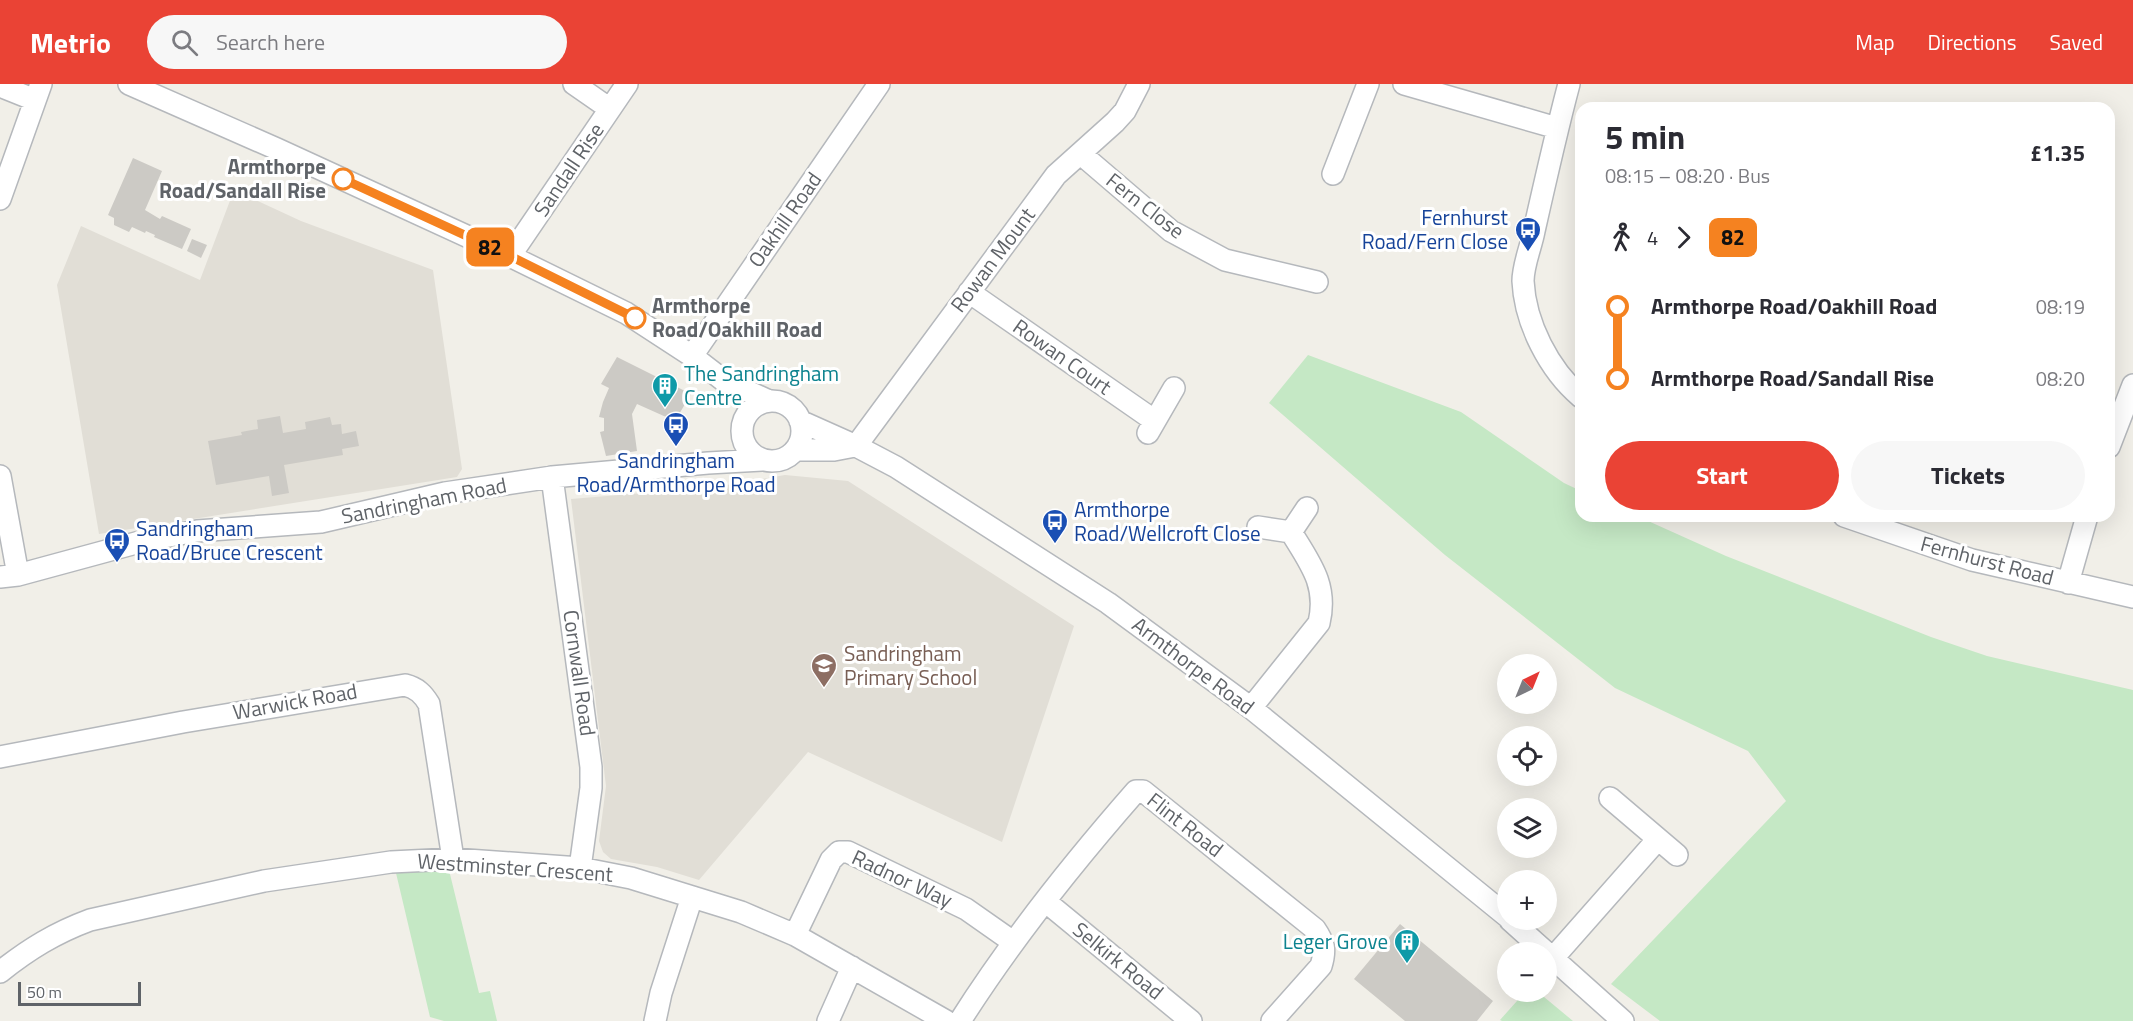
<!DOCTYPE html>
<html lang="en">
<head>
<meta charset="utf-8">
<style>
  :root { --surface:#fff; --page:#f7f7f7; --text:#2b2b33; --muted:#7c7c81; --accent:#ea4335 }
  body { margin:0; font-family:"Titillium Web",sans-serif; background:var(--page); color:var(--text); height:100vh; display:flex; flex-direction:column; font-size:22px; white-space:nowrap }
  * { box-sizing:border-box; margin:0 }
  p { font-size:20px; color:var(--muted) }
  .icon { flex:none; width:33px; height:33px; fill:none; stroke:currentColor; stroke-width:2; stroke-linecap:round; stroke-linejoin:round }
  .map { position:relative; flex:1; overflow:hidden }
  .side { position:absolute; left:1575px; top:18px; width:540px; height:420px; display:flex; flex-direction:column; background:var(--surface); border-radius:18px; box-shadow:0 6px 24px #0002 }
  .side>* { flex:none }
  .badge { padding:0 12px; border-radius:9px; font-size:21px; line-height:39px }
  .needle { width:39px; rotate:43deg }
  .controls { position:absolute; left:1497px; top:570px; display:grid; gap:12px }
  .controls a { display:grid; place-items:center; width:60px; height:60px; border-radius:50%; background:var(--surface); box-shadow:0 6px 24px #0002; font-size:30px }
  .scale { position:absolute; left:18px; bottom:15px; width:123px; box-sizing:border-box; padding-left:6px; border:3px solid #5f6368; border-top:0; font-size:16px; line-height:21px; white-space:nowrap; color:#5f6368; -webkit-text-stroke:4px #fff; paint-order:stroke }
  .map>.badge { position:absolute; translate:-50% -50%; box-shadow:0 0 0 3px #fff }
  .legs { display:flex; align-items:center; gap:9px; height:66px; padding:0 30px; font-size:20px }
  .legs p { margin-inline-start:auto }
  .overview { display:flex; align-items:center; justify-content:space-between; height:102px; padding:0 30px }
  h1 { font-size:33px; font-weight:700; line-height:45px }
  .primary-button { display:flex; gap:12px; margin-top:auto; padding:12px 30px }
  .primary-button a { flex:1; height:69px; border-radius:36px; background:var(--accent); color:#fff; font-size:24px; font-weight:700; line-height:69px; text-align:center }
  .primary-button a+a { background:var(--page); color:var(--text) }
  ul { padding:0 30px; list-style:none }
  li { display:flex; align-items:center; gap:21px; height:72px; font-size:22px }
  li i { display:grid; place-items:center; width:9px; height:100%; margin:0 8px; background:currentColor }
  li i::after { content:''; width:15px; height:15px; margin:-8px; border:4px solid; border-radius:50%; background:var(--surface) }
  li p { margin-inline-start:auto }
  li:first-child i { background:linear-gradient(#0000 50%,currentColor 0) }
  li:last-child i { background:linear-gradient(currentColor 50%,#0000 0) }
  header { display:flex; align-items:center; gap:36px; box-sizing:border-box; height:84px; padding:0 30px; background:var(--accent); color:#fff }
  header strong { font-size:28px }
  nav { display:flex; gap:33px; margin-inline-start:auto; font-size:21px }
  .search { width:420px; height:54px; background:var(--page); display:flex; align-items:center; gap:15px; box-sizing:border-box; padding:0 21px; border-radius:33px; color:var(--muted); font-size:22px }
  .map>svg:first-child { display:block }
  .education { fill:#e1ded6 }
  .green { fill:#c5e8c5 }
  .building { fill:#cccac5 }
  .lines { fill:none; stroke-linecap:round; stroke-linejoin:round }
  .minor-casing { stroke:#b5b8bc; stroke-width:24 }
  .minor { stroke:#fff; stroke-width:21 }
  .line-1-casing { stroke:#fff; stroke-width:14 }
  .line-1 { stroke:#f58220; stroke-width:9 }
  .stop-1-dot { fill:#fff; stroke:#f58220; stroke-width:3 }
  .labels { text-anchor:middle; stroke-width:6; stroke-linejoin:round; paint-order:stroke }
  .stop-label { font-size:21px; font-weight:bold; fill:#5f6368; stroke:#fff; text-anchor:end }
  .street-label { font-size:21px; fill:#5f6368; stroke:#fff }
  .transit-label { font-size:21px; fill:#164399; stroke:#fff; text-anchor:start }
  .culture-label { font-size:21px; fill:#0d838f; stroke:#fff; text-anchor:start }
  .education-label { font-size:21px; fill:#785e54; stroke:#fff; text-anchor:start }
</style>
</head>
<body>
<header>
<strong>Metrio</strong>
<div class="search"><svg class="icon" aria-label="search" viewBox="0 0 24 24"><circle cx="10" cy="10" r="6"/><path d="M15 15l6 6"/></svg>Search here</div>
<nav><a>Map</a><a>Directions</a><a>Saved</a></nav>
</header>
<div class="map">
<svg width="2133" height="937" viewBox="0 0 2133 937">
  <rect width="100%" height="100%" fill="#f1efe8"/>
  <!-- education -->
  <path class="education" d="M 234,106 L 301,137 L 433,186 L 462,385 L 457,393 L 99,450 L 57,201 L 81,142 L 200,196 Z
    M 785,391 L 848,397 L 1074,542 L 1002,758 L 808,668 L 699,796 L 657,783 L 611,775 L 603,768 L 599,757 L 606,702 L 571,415 L 715,403 Z"/>
  <!-- green -->
  <path class="green" d="M 1308,271 L 1461,328 L 1564,399 L 1581,407 L 1581,432 L 1637,432 L 1726,472 L 1931,553 L 1987,572 L 2133,606 L 2133,937 L 1660,937 L 1611,900 L 1786,717 L 1748,667 L 1615,604 L 1445,471 L 1269,319 Z
    M 449,786 L 479,909 L 490,907 L 497,937 L 444,937 L 430,933 L 396,789 Z
    M 1525,908 L 1538,908 L 1573,937 L 1502,937 L 1500,936 Z"/>
  <!-- building -->
  <path class="building" d="M 133,74 L 162,87 L 145,126 L 160,135 L 162,132 L 191,145 L 182,165 L 154,153 L 155,151 L 146,147 L 145,149 L 132,143 L 129,148 L 114,141 L 114,134 L 108,131 Z
    M 192,155 L 207,161 L 201,174 L 187,167 Z
    M 617,273 L 691,310 L 675,337 L 637,320 L 632,330 L 637,367 L 606,372 L 600,348 L 604,347 L 604,334 L 599,333 L 603,318 L 609,304 L 601,300 Z
    M 280,332 L 283,349 L 306,345 L 305,338 L 330,333 L 332,341 L 341,340 L 342,350 L 356,347 L 359,362 L 342,365 L 343,371 L 284,381 L 289,409 L 272,412 L 269,392 L 216,401 L 208,357 L 242,351 L 241,348 L 258,345 L 257,336 Z
    M 1400,840 L 1493,917 L 1477,937 L 1405,937 L 1354,895 Z"/>
  <g class="lines">
    <defs>
      <path id="minor" d="M 129,0 L 277,65 L 510,172 L 626,229 L 692,272 L 723,296 L 769,317
        M 574,0 L 610,25
        M 1404,0 L 1557,44
        M 1569,0 C 1556,49 1545,98 1534,147 C 1531,163 1523,181 1523,197 C 1525,239 1549,286 1581,313
        M 0,2 L 35,16
        M 1081,70 L 1171,147 L 1225,176 L 1317,198
        M 1333,90 L 1368,0
        M 0,115 L 41,0
        M 510,172 L 627,0
        M 969,208 L 1155,337
        M 692,272 L 879,0
        M742 347a30 30 0 1 1 60 0a30 30 0 1 1-60 0Z
        M 800,337 L 856,362 L 896,383 L 1108,519 L 1251,624 L 1508,833
        M 1148,349 L 1174,304
        M 856,362 L 1056,91 L 1115,38 L 1125,27 L 1139,0
        M 2109,363 L 2133,301
        M 795,366 L 834,366 L 855,362
        M 0,392 L 18,491
        M 552,393 L 591,683 L 591,704 L 580,784
        M 1844,432 L 1972,476 L 2133,513
        M 1258,443 L 1291,448 L 1307,424
        M 0,493 L 18,491 L 147,456 L 197,447 L 321,438 L 445,409 L 552,393 L 708,379 L 762,376
        M 2068,499 L 2087,432
        M 1251,624 L 1319,539 C 1328,501 1310,479 1291,448
        M 0,673 L 183,638 L 405,601 C 417,604 423,610 429,620 L 453,775
        M 1610,714 L 1677,771
        M 1045,817 L 1191,937
        M 1510,836 L 1623,937
        M 795,851 L 831,776 L 839,768 L 848,768 L 966,825 L 1013,858
        M 1553,874 L 1658,755
        M 0,888 C 29,865 55,849 90,836 L 264,797 L 391,778 L 453,775 L 580,784 L 631,794 L 741,828 L 795,851 L 946,937
        M 655,937 L 661,909 L 692,813
        M 828,937 L 852,883
        M 960,937 C 1012,855 1072,780 1136,707 L 1143,707 L 1315,845 C 1324,858 1326,866 1321,882 L 1272,937"/>
    </defs>
    <!-- minor casing -->
    <use href="#minor" class="minor-casing"/>
    <!-- minor -->
    <use href="#minor" class="minor"/>
  </g>
  <g class="lines">
    <defs>
      <path id="line-1" d="M 343,95 L 510,172 L 635,234"/>
    </defs>
    <!-- line-1 casing -->
    <use href="#line-1" class="line-1-casing"/>
    <!-- line-1 -->
    <use href="#line-1" class="line-1"/>
  </g>
  <!-- icons -->
  <defs>
    <symbol id="bus-pin" viewBox="-11 -11 22 30"><path d="M0 17L-7.5 6A9.5 9.5 0 1 1 7.5 6Z" fill="#1a4fb4" stroke="#fff"/><path d="M-5-6H5V4H4V6H2V4H-2V6H-4V4H-5ZM-3.5-4V0h7V-4ZM-3.5 1.2v1.5H-2V1.2ZM2 1.2v1.5H3.5V1.2Z" fill="#fff"/></symbol>
    <symbol id="building-pin" viewBox="-11 -11 22 30"><path d="M0 17L-7.5 6A9.5 9.5 0 1 1 7.5 6Z" fill="#0f9aa8" stroke="#fff"/><path d="M-4-6H4V6H1V3H-1V6H-4ZM-2.5-4.3h1.7v1.8h-1.7ZM.8-4.3h1.7v1.8H.8ZM-2.5-1h1.7V.8h-1.7ZM.8-1h1.7V.8H.8Z" fill="#fff"/></symbol>
    <symbol id="school-pin" viewBox="-11 -11 22 30"><path d="M0 17L-7.5 6A9.5 9.5 0 1 1 7.5 6Z" fill="#8d6e63" stroke="#fff"/><path d="M0-5L7-2L0 1L-7-2ZM-4 1L0 2.5L4 1V4Q0 6-4 4Z" fill="#fff"/></symbol>
  </defs>
  <g fill-rule="evenodd">
    <use href="#bus-pin" x="1513" y="131" width="30" height="40"/>
    <use href="#building-pin" x="650" y="287" width="30" height="40"/>
    <use href="#bus-pin" x="661" y="326" width="30" height="40"/>
    <use href="#bus-pin" x="1040" y="423" width="30" height="40"/>
    <use href="#bus-pin" x="102" y="442" width="30" height="40"/>
    <use href="#school-pin" x="809" y="567" width="30" height="40"/>
    <use href="#building-pin" x="1392" y="843" width="30" height="40"/>
  </g>
  <!-- markers -->
  <g class="stop-1-dot">
    <circle cx="343" cy="95" r="10"/>
    <circle cx="635" cy="234" r="10"/>
  </g>
  <g class="labels">
    <!-- stop labels -->
    <g class="stop-label">
      <text x="326" y="90">Armthorpe<tspan x="326" dy="24">Road/Sandall Rise</tspan></text>
      <text x="652" y="229" text-anchor="start">Armthorpe<tspan x="652" dy="24">Road/Oakhill Road</tspan></text>
    </g>
    <!-- street labels -->
    <g class="street-label">
      <text transform="translate(569 86) rotate(-56)" y="7">Sandall Rise</text>
      <text transform="translate(1145 122) rotate(38)" y="7">Fern Close</text>
      <text transform="translate(785 136) rotate(-55)" y="7">Oakhill Road</text>
      <text transform="translate(993 176) rotate(-53)" y="7">Rowan Mount</text>
      <text transform="translate(1062 273) rotate(35)" y="7">Rowan Court</text>
      <text transform="translate(424 417) rotate(-11)" y="7">Sandringham Road</text>
      <text transform="translate(1987 477) rotate(15)" y="7">Fernhurst Road</text>
      <text transform="translate(1193 582) rotate(37)" y="7">Armthorpe Road</text>
      <text transform="translate(579 589) rotate(82)" y="7">Cornwall Road</text>
      <text transform="translate(295 618) rotate(-10)" y="7">Warwick Road</text>
      <text transform="translate(1185 741) rotate(38)" y="7">Flint Road</text>
      <text transform="translate(515 784) rotate(4)" y="7">Westminster Crescent</text>
      <text transform="translate(902 795) rotate(25)" y="7">Radnor Way</text>
      <text transform="translate(1118 877) rotate(39)" y="7">Selkirk Road</text>
    </g>
    <!-- transit labels -->
    <g class="transit-label">
      <text x="1508" y="141" text-anchor="end">Fernhurst<tspan x="1508" dy="24">Road/Fern Close</tspan></text>
      <text x="676" y="384" text-anchor="middle">Sandringham<tspan x="676" dy="24">Road/Armthorpe Road</tspan></text>
      <text x="1074" y="433">Armthorpe<tspan x="1074" dy="24">Road/Wellcroft Close</tspan></text>
      <text x="136" y="452">Sandringham<tspan x="136" dy="24">Road/Bruce Crescent</tspan></text>
    </g>
    <!-- culture labels -->
    <g class="culture-label">
      <text x="684" y="297">The Sandringham<tspan x="684" dy="24">Centre</tspan></text>
      <text x="1388" y="865" text-anchor="end">Leger Grove</text>
    </g>
    <!-- education labels -->
    <g class="education-label">
      <text x="844" y="577">Sandringham<tspan x="844" dy="24">Primary School</tspan></text>
    </g>
  </g>
</svg>
<div class="controls">
<a><svg class="needle" viewBox="-14 -14 28 28"><path d="M0-13l5 13h-10z" fill="#e53935"/><path d="M0 13l5-13h-10z" fill="#7c7c81"/></svg></a>
<a><svg class="icon" aria-label="locate" viewBox="0 0 24 24"><circle cx="12" cy="12" r="6"/><path d="M12 2v4M12 18v4M2 12h4M18 12h4"/></svg></a>
<a><svg class="icon" aria-label="layers" viewBox="0 0 24 24"><path d="M12 4l9 5-9 5-9-5zM3 14l9 5 9-5"/></svg></a>
<a>+</a>
<a>−</a>
</div>
<div class="scale">50 m</div>
<b class="badge" style="left:490px;top:163px;background:#f58220;color:#111">82</b>
<section class="side">
<div class="overview"><div><h1>5 min</h1><p>08:15 – 08:20 · Bus</p></div><b>£1.35</b></div>
<div class="legs"><svg class="icon" aria-label="walk" viewBox="0 0 24 24"><circle cx="13" cy="4" r="2"/><path d="M13 8l-2 6 4 7M11 14l-3 7M7 12l3-4h3l4 4"/></svg>4<svg class="icon" aria-label="forward" viewBox="0 0 24 24"><path d="M9 5l7 7-7 7"/></svg><b class="badge" style="background:#f58220;color:#111">82</b></div>
<ul>
<li><i style="color:#f58220"></i><b>Armthorpe Road/Oakhill Road</b><p>08:19</p></li>
<li><i style="color:#f58220"></i><b>Armthorpe Road/Sandall Rise</b><p>08:20</p></li>
</ul>
<div class="primary-button"><a>Start</a><a>Tickets</a></div>
</section>
</div>
</body>
</html>
